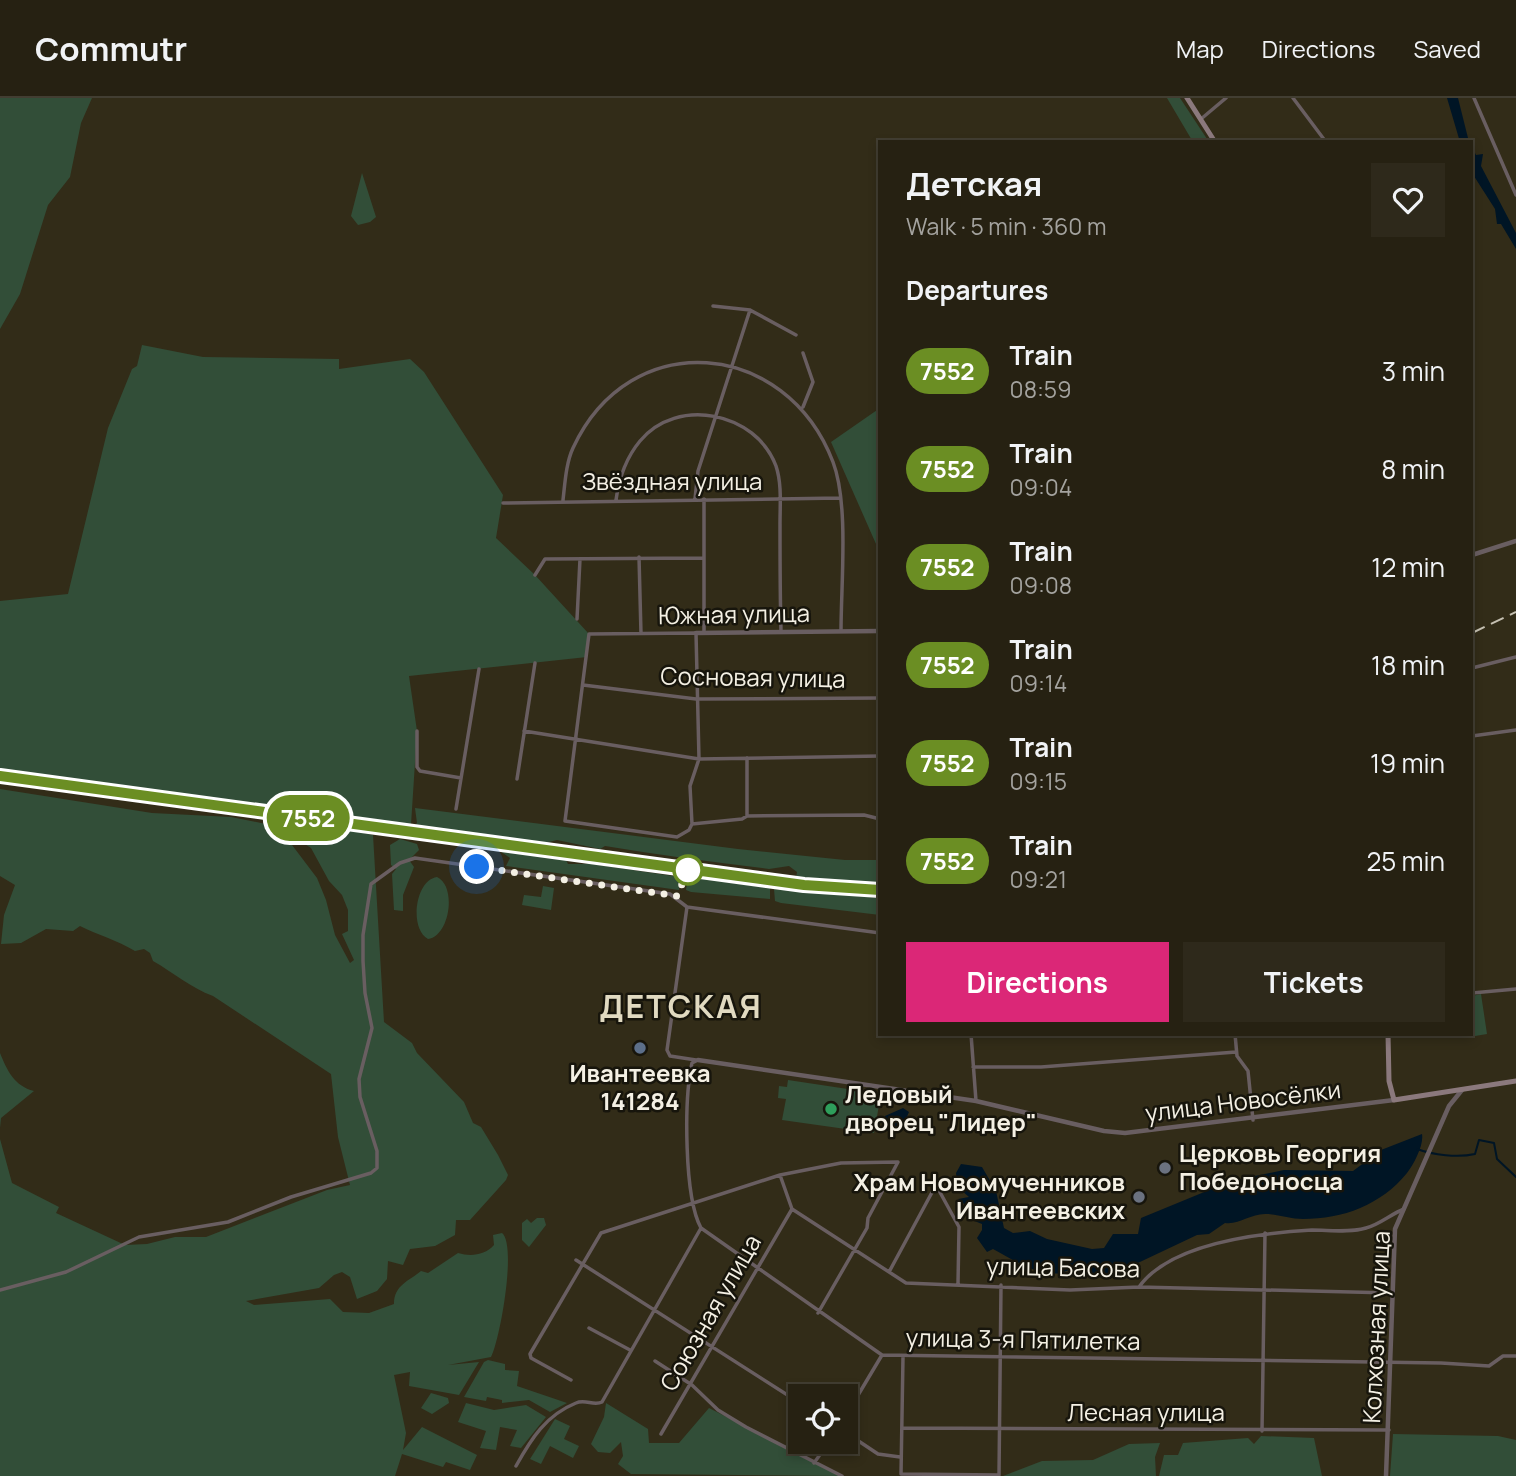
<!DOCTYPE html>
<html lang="en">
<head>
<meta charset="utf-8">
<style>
  :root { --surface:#262112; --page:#2e291b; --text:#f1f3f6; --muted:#a4a39f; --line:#423e32; --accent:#db2777 }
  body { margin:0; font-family:Manrope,sans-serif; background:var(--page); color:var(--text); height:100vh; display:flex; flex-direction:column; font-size:26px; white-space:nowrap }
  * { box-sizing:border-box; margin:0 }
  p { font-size:23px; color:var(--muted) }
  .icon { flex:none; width:38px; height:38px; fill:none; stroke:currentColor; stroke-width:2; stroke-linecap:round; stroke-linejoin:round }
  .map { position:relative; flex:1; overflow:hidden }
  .side { position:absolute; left:878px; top:42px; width:595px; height:896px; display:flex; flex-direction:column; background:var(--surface); border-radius:0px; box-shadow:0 4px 10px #0003,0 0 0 2px var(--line) }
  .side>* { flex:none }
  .badge { padding:0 14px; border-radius:23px; font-size:24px; line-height:46px }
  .fabs { position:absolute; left:788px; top:1286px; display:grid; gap:14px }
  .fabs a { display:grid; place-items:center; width:70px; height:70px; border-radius:0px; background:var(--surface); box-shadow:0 4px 10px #0003,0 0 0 2px var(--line); font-size:35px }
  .you { position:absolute; width:35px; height:35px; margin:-18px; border:5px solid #fff; border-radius:50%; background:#1a73e8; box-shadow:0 0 0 10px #1a73e833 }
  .map>.badge { position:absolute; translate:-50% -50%; box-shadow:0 0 0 4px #fff }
  h2 { padding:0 28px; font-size:26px; line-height:63px }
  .round { display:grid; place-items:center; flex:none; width:74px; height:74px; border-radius:0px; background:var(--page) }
  .headline { display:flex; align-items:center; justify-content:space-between; height:119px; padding:0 28px }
  h1 { font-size:33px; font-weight:700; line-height:52px }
  .cta { display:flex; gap:14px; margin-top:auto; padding:14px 28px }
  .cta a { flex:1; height:80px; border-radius:0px; background:var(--accent); color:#fff; font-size:28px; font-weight:700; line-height:80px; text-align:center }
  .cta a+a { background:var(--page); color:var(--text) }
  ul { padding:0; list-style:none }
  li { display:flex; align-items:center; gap:21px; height:98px; padding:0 28px }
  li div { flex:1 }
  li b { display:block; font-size:26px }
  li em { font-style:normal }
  li .badge { min-width:77px; font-weight:700; text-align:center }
  header { display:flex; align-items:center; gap:42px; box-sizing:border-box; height:98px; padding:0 35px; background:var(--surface); border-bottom:2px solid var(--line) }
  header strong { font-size:33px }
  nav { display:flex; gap:38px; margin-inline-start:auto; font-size:24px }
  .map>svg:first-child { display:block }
  .green { fill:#324e38 }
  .water { fill:#001525 }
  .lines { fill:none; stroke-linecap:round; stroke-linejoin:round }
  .stream { stroke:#001525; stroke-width:2 }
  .minor { stroke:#695e61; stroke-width:3.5 }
  .tertiary { stroke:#695e61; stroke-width:4.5 }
  .secondary { stroke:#8b797d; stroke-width:5 }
  .rail { stroke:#c5c0b2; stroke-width:2; stroke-dasharray:14 7; stroke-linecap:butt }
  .line-casing { stroke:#fff; stroke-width:16 }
  .line { stroke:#6b8e23; stroke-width:10 }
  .walk { stroke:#f4f0e4; stroke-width:7; stroke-dasharray:0 12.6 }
  .stop-dot { fill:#fff; stroke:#6b8e23; stroke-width:3.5 }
  .service-dot { fill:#5c6f8a; stroke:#17150c; stroke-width:2.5 }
  .leisure-dot { fill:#2e9e5b; stroke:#17150c; stroke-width:2.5 }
  .worship-dot { fill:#6b7280; stroke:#17150c; stroke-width:2.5 }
  .labels { text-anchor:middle; stroke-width:5; stroke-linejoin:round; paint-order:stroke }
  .street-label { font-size:24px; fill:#f4f0e4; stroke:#17150c }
  .poi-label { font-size:24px; font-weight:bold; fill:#f4f0e4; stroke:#17150c; text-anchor:start }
  .district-label { font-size:32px; font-weight:bold; letter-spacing:2px; fill:#e1dac1; stroke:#17150c }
</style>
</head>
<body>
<header>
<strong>Commutr</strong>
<nav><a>Map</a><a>Directions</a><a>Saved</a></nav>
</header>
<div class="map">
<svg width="1516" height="1378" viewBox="0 0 1516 1378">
  <rect width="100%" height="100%" fill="#322c18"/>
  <!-- green -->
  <path class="green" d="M 0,0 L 92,0 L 81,25 L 70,79 L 48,107 L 20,196 L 0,231 Z
    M 1167,0 L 1180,0 L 1209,44 L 1193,44 Z
    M 362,75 L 376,119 L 370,124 L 358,127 L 351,118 Z
    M 142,247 L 203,259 L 339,261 L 339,271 L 410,261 L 424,274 L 503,397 L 496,440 L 535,477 L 589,536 L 587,559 L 409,578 L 417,633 L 411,727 L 0,673 L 0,503 L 68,496 L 108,330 L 132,271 L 137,268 Z
    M 880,310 L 880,455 L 831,344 Z
    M 0,691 L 152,715 L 231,719 L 266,726 L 280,742 L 289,743 L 317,780 L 326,802 L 335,837 L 350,865 L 354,862 L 342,836 L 348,833 L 348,812 L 342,797 L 329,783 L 311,750 L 300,743 L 301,739 L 306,739 L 302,730 L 338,730 L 373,737 L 384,924 L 412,945 L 417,955 L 464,1004 L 473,1025 L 481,1029 L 498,1057 L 508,1077 L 506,1082 L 470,1122 L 456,1122 L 455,1137 L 435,1148 L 410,1151 L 403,1167 L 388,1163 L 387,1181 L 377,1193 L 357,1201 L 350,1179 L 342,1174 L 334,1177 L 319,1190 L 246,1203 L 254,1207 L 330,1201 L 343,1214 L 369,1215 L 394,1206 C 394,1187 409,1183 421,1173 L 428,1175 L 458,1155 C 471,1159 485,1157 494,1147 L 493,1137 L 502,1135 C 517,1147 500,1242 491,1259 L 448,1267 L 479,1264 L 459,1297 L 409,1288 L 410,1274 L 394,1277 L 406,1335 L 403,1352 L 422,1329 L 477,1357 L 470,1372 L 446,1364 L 443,1369 L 402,1356 L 395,1378 L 0,1378 L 0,1041 L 12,1085 L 59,1109 L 56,1115 L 125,1147 L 147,1146 L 175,1139 L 206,1139 L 327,1092 L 350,1087 L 338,1039 L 331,976 L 213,898 C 191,890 174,875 153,863 L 150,855 L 144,851 L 135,853 C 117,842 98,837 80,828 L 73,833 L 46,831 L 21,845 L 1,846 L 4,817 L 15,787 L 0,778 Z
    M 415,710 L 738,751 L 845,762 L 880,762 L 880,787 L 854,783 L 851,787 L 796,781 L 797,774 L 789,768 L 769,771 C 714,764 659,757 605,748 L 600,751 L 557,742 L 540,746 L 412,730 L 417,725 Z
    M 400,741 L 417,746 L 419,752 L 409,762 L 414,769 L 403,797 L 403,813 L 394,812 L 392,776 L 396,771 L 391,767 L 390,747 Z
    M 500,753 L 566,762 L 568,766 L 592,766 L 680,779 L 679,792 L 506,768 L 510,760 Z
    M 437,779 C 457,788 450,838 428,841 C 409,831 415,782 437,779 Z
    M 688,779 L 770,790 L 770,801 L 691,794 L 686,792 Z
    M 543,788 L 554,790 L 551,812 L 522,807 L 524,797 L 541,799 Z
    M 774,791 L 880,800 L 880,817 L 781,805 L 775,803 Z
    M 1481,896 L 1487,936 L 1469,939 L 1472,936 L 1472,898 Z
    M 0,955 C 7,972 14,988 34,993 L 1,1020 L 0,1030 Z
    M 788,982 L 881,996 L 874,1035 L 782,1022 L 786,1001 L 778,1000 L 779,988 L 787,989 Z
    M 537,1120 L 544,1120 L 546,1127 L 529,1149 L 522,1142 L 522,1125 L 527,1121 L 531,1125 Z
    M 488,1262 L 505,1266 L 505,1272 L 519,1273 L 517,1288 L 567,1305 L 550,1314 L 529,1302 L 502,1305 L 502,1302 L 487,1299 L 486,1303 L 464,1299 L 484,1264 Z
    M 431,1295 L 448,1300 L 449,1305 L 432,1316 L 421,1310 Z
    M 466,1305 L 494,1312 L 526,1307 L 546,1319 L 521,1350 L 510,1348 L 517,1332 L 500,1329 L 496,1352 L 480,1350 L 486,1333 L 458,1324 Z
    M 606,1305 L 648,1331 L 649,1345 L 679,1345 L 709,1310 L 842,1378 L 631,1376 L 618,1366 L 623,1358 L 621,1344 L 610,1355 L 598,1354 L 591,1346 L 604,1319 Z
    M 555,1321 L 570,1328 L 564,1341 L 579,1348 L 573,1360 L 550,1348 L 541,1366 L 530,1361 Z
    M 1393,1336 L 1498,1338 L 1516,1342 L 1516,1378 L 1390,1378 Z
    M 1261,1338 L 1314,1340 L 1322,1378 L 1159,1378 L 1164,1357 L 1178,1357 L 1183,1345 L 1248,1340 L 1254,1346 Z
    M 1160,1345 L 1155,1359 L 1156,1378 L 1003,1378 L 1042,1363 L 1093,1362 L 1129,1346 Z"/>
  <!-- water -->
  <path class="water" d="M 1447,0 L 1458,0 L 1469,44 L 1460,44 Z
    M 1472,49 L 1476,57 L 1483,56 L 1481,68 L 1516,135 L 1516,151 L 1501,126 L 1497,126 L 1495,111 L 1472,75 Z
    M 903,1010 L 909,1014 C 903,1028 904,1031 886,1033 L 884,1030 L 885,1018 Z
    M 1422,1036 C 1424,1047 1414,1066 1407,1075 C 1381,1107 1343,1121 1303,1121 C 1290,1121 1278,1116 1265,1116 C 1250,1116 1239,1127 1225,1125 L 1209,1136 L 1197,1137 L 1123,1172 L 1110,1181 L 1091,1178 L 1084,1170 L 1079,1178 L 1069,1172 C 1045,1184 1016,1163 993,1151 L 987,1154 L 977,1140 L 982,1132 L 982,1126 L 972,1122 L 974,1114 L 958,1101 L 969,1099 L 962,1093 L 958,1095 L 956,1075 L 961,1066 L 982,1069 L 996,1093 L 1004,1130 L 1013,1135 L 1030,1133 L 1047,1141 L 1092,1151 L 1104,1150 L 1113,1136 L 1138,1136 L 1141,1120 L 1231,1083 L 1284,1072 L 1353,1073 L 1381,1052 Z"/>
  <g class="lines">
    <!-- stream -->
    <path class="stream" d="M 1417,1051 C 1433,1057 1458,1060 1475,1056 L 1479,1042 L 1494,1045 L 1497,1061 L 1516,1079"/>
    <!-- minor -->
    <path class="minor" d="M 1293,0 L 1326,44
      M 1474,0 L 1516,97
      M 1201,21 L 1226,0
      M 713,208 L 750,212 L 796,237
      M 803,255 L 813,284 L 803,309
      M 695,401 L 698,373 L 750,212
      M 563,402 C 565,385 566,365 573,350 C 630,227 786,241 833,364 C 849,406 841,486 841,533
      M 616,402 C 619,380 625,361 640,343 C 677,298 756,314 776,368 C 782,386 780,407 780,426 C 780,461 780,497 781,533
      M 503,405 L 840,400
      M 639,459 L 641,536
      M 535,477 L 545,461 L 704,460
      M 577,521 L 580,461
      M 704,535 L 704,401
      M 1472,570 L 1516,559
      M 583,587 L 696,601 L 880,600
      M 417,633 L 417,669 L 420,673 L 461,680
      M 524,633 L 699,661 L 880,658
      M 1472,638 L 1516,632
      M 517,681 L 535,565
      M 456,711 L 479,571
      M 747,718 L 747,660
      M 692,726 L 690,688 L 699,661 L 696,535 L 589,536 L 565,723 L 677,739 L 689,732 L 692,726 L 742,721 L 747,718 L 864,717 L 880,721
      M 687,809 L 667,952 L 670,958 L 696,962
      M 1472,895 L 1516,891
      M 971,936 L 976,1003
      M 1235,936 L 1237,958 L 1248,973 L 1253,1022
      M 698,962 L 692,965 C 684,1001 684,1099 701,1130 L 882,1257 L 1441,1265 L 1489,1268 L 1503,1258 L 1516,1258
      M 973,969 L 1041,969 L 1236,954
      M 780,1077 L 792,1111 L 906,1185 L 1070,1192 L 1139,1189 L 1392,1195
      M 576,1162 L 800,1305
      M 889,1174 L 936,1087 L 959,1129 L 958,1186
      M 1139,1189 C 1171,1144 1261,1135 1312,1132 C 1329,1132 1350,1135 1366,1130 C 1379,1127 1391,1116 1404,1111
      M 0,1192 L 66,1174 L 139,1139 L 228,1124 L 291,1099 L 371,1075 L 377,1070 L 377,1053 L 360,999 L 359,981 L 372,930 L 365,895 L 363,863 L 363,837 L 371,786 L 400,765 L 415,760 L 670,796 L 687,809 L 880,835
      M 589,1230 L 630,1252
      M 655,1263 L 692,1287 L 718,1312 L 746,1329 L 842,1378
      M 571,1282 L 531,1260 L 530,1256 L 601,1135 L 780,1077 L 841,1065 L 898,1064 L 868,1120 L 867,1130 L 818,1215
      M 845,1319 L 882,1257
      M 903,1330 L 1389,1332
      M 1262,1333 L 1265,1135
      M 845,1334 L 878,1356 L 900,1359
      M 661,1336 L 792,1111
      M 814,1365 L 829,1344
      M 516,1368 C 531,1341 546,1317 576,1305 C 585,1301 594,1308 602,1304 L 701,1130
      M 901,1376 L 999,1377 L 1001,1187
      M 901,1376 L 903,1259"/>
    <!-- tertiary -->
    <path class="tertiary" d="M 1472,457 L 1516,443
      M 696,535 L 880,533
      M 698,962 L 976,1003 L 1104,1033 L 1125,1035 L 1394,1002
      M 1386,1378 L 1395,1131 L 1449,1008 L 1462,992"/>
    <!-- secondary -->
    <path class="secondary" d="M 1187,0 L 1215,44
      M 1388,936 L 1389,983 L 1394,1002 L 1516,983"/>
    <!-- rail -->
    <path class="rail" d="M 1472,535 L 1516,514
      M 0,678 L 804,787 L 880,792"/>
  </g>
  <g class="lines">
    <defs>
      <path id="line" d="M 0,678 L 804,787 L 880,792"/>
    </defs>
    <!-- line casing -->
    <use href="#line" class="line-casing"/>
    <!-- line -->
    <use href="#line" class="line"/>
    <!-- walk -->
    <path class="walk" d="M 477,769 L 677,798 L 688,772"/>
  </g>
  <!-- markers -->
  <circle class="stop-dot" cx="688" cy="772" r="14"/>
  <circle class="service-dot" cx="640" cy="950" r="7"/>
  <circle class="leisure-dot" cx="831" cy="1011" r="7"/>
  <g class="worship-dot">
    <circle cx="1165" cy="1070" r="7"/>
    <circle cx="1139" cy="1099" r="7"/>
  </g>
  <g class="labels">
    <!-- street labels -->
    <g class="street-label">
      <text x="672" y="392">Звёздная улица</text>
      <text transform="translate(734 517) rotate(-1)" y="8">Южная улица</text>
      <text transform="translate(753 580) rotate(1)" y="8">Сосновая улица</text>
      <text transform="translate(1243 1004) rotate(-7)" y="8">улица Новосёлки</text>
      <text transform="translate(1063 1170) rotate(1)" y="8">улица Басова</text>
      <text transform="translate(711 1215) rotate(-60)" y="8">Союзная улица</text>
      <text transform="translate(1377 1229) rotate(-87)" y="8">Колхозная улица</text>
      <text transform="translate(1023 1242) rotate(1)" y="8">улица 3-я Пятилетка</text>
      <text x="1146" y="1323">Лесная улица</text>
    </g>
    <!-- poi labels -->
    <g class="poi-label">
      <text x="640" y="984" text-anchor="middle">Ивантеевка<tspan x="640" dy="28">141284</tspan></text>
      <text x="845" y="1005">Ледовый<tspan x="845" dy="28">дворец "Лидер"</tspan></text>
      <text x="1179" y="1064">Церковь Георгия<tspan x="1179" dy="28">Победоносца</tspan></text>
      <text x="1125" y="1093" text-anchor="end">Храм Новомученников<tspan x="1125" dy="28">Ивантеевских</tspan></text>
    </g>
    <!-- district labels -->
    <g class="district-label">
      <text x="681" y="920">ДЕТСКАЯ</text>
    </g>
  </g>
</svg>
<div class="fabs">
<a><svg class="icon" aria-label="locate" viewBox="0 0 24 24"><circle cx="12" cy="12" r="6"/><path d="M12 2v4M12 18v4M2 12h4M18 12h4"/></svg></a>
</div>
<div class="you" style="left:477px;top:769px"></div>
<b class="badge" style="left:308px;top:720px;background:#6b8e23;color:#fff">7552</b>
<section class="side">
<div class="headline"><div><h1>Детская</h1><p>Walk · 5 min · 360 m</p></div><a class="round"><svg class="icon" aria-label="heart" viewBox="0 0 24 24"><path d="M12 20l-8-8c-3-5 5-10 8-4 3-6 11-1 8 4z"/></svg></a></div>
<h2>Departures</h2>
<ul>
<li><span class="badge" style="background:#6b8e23;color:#fff">7552</span><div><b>Train</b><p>08:59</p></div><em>3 min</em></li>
<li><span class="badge" style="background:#6b8e23;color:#fff">7552</span><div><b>Train</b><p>09:04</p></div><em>8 min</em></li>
<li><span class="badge" style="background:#6b8e23;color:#fff">7552</span><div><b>Train</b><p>09:08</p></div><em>12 min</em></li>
<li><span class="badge" style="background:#6b8e23;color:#fff">7552</span><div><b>Train</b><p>09:14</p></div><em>18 min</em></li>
<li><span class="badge" style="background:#6b8e23;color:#fff">7552</span><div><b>Train</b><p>09:15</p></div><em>19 min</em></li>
<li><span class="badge" style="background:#6b8e23;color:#fff">7552</span><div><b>Train</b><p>09:21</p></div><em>25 min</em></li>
</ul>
<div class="cta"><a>Directions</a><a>Tickets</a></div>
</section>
</div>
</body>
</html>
